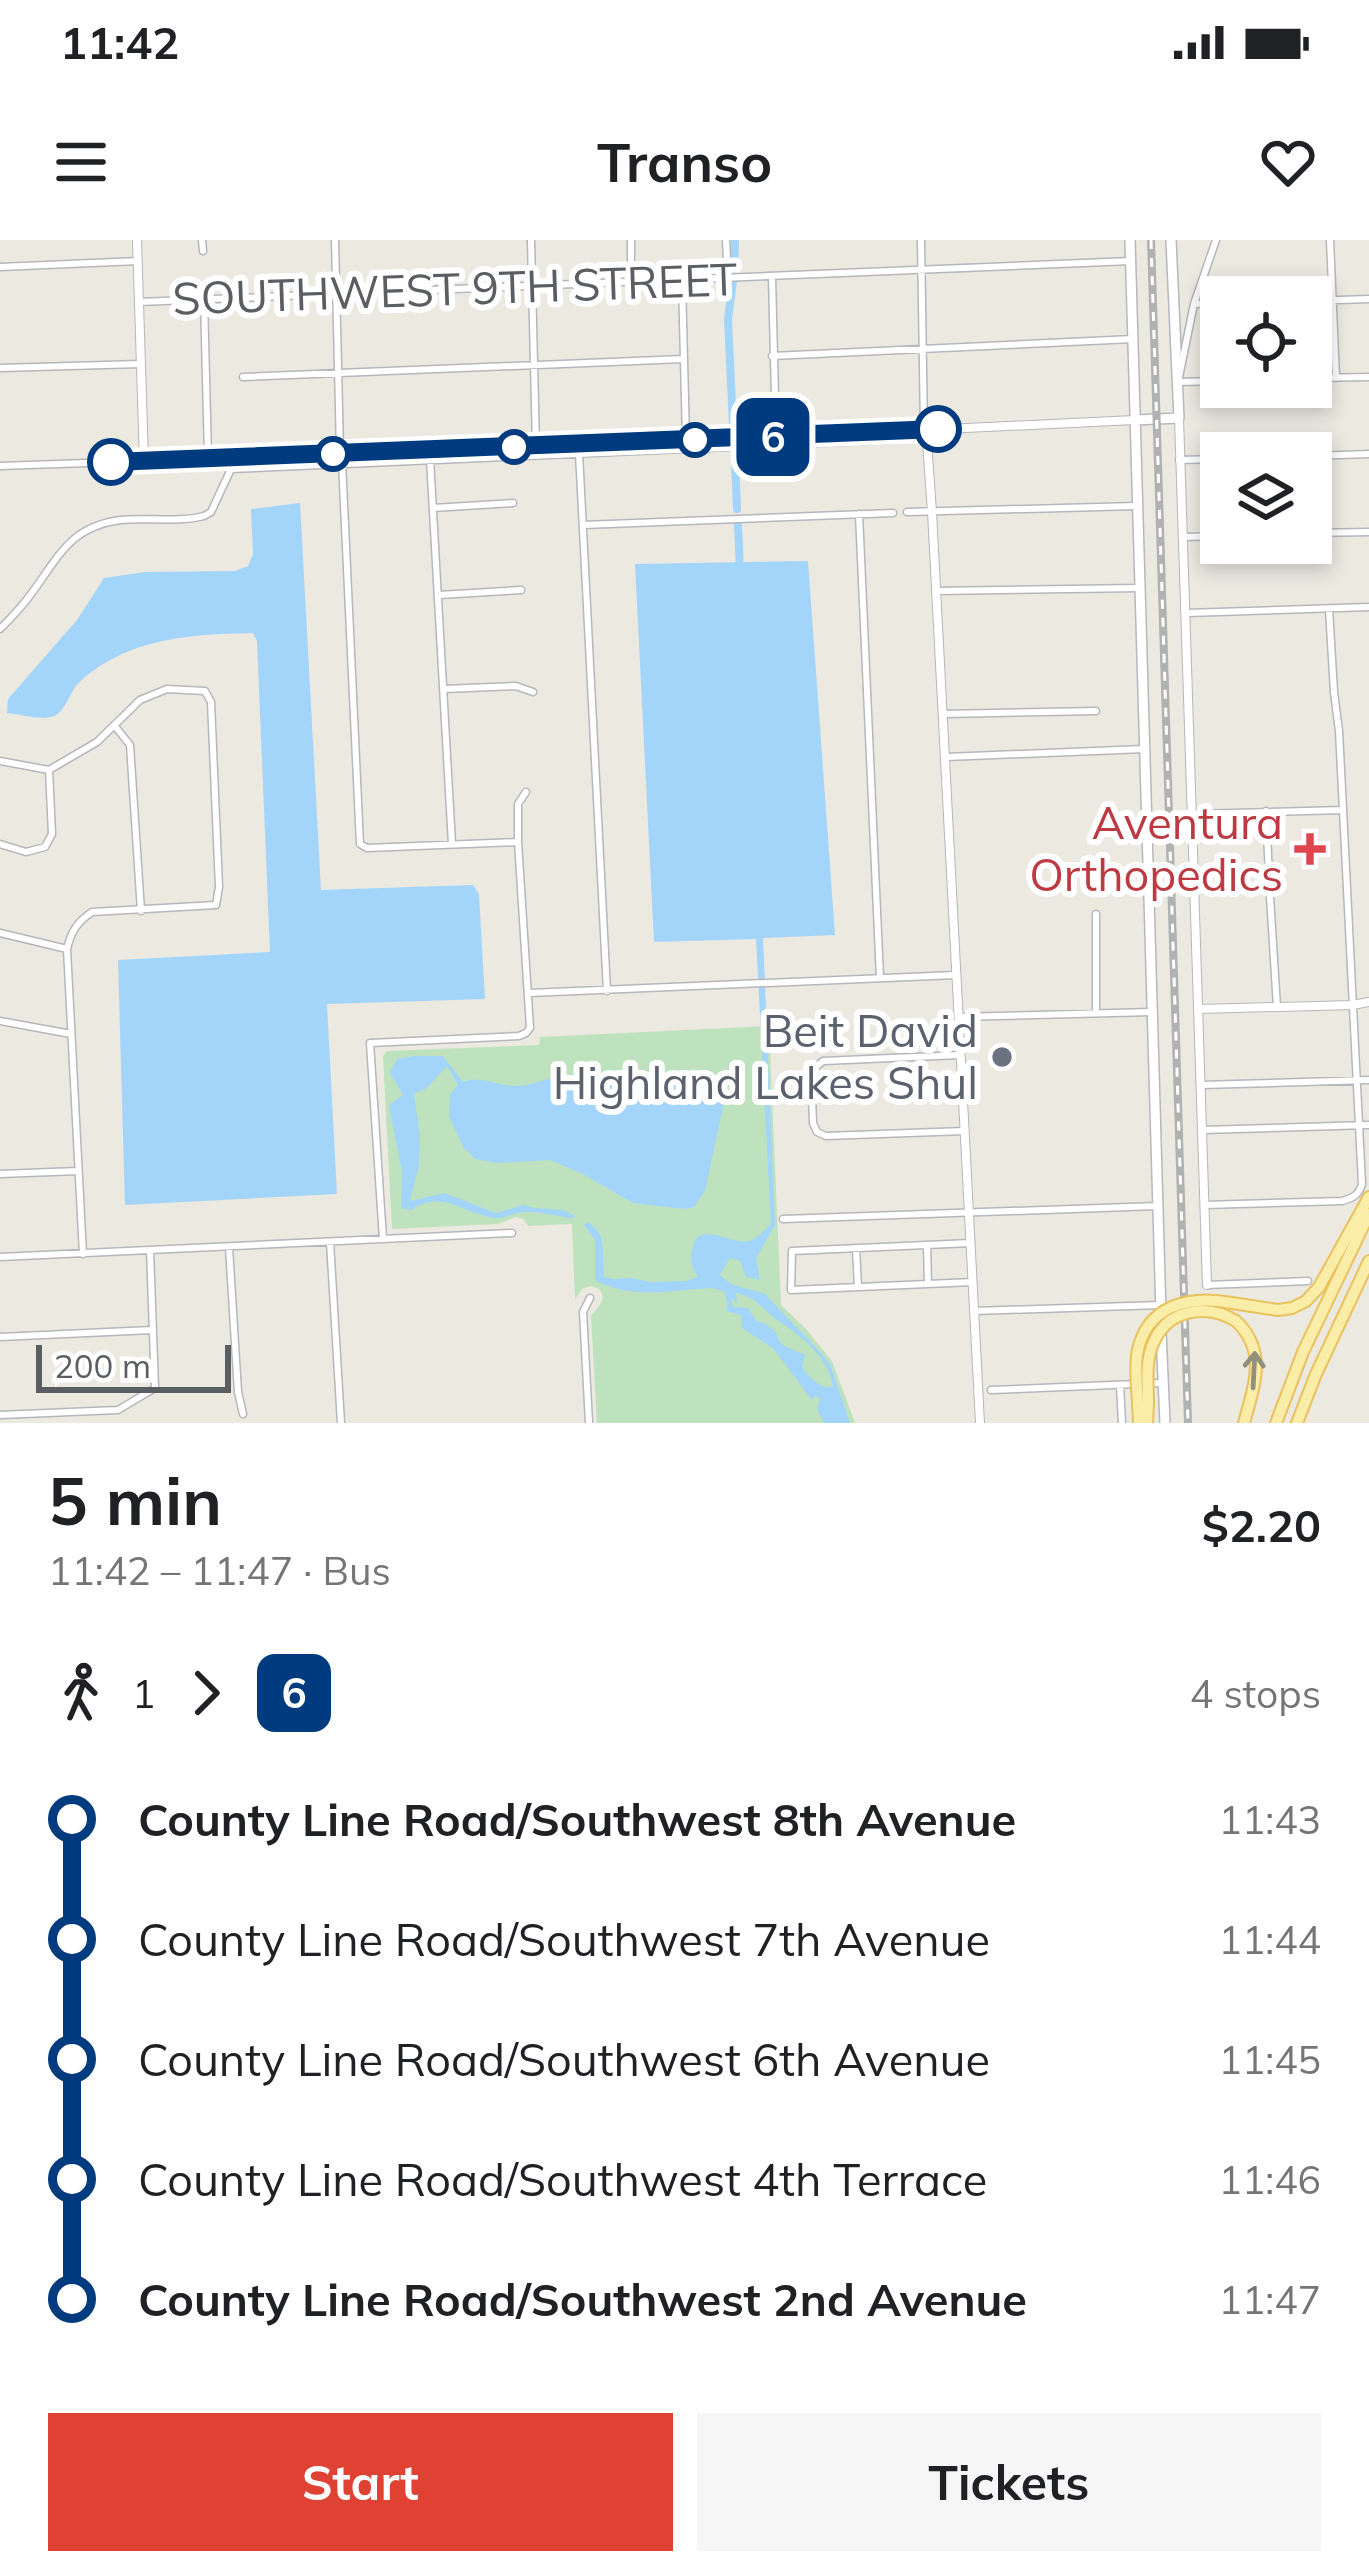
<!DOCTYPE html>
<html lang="en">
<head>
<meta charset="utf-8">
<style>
  :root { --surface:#fff; --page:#f6f6f6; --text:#202124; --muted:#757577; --accent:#df4133 }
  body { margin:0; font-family:Mulish,sans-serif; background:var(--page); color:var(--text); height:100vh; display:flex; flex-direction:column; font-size:45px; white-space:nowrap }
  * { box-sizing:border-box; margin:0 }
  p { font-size:39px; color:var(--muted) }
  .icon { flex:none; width:66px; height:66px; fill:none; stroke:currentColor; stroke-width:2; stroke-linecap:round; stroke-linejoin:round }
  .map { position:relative; height:1183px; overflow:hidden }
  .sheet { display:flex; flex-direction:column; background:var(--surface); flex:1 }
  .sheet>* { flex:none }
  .badge { padding:0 24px; border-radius:18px; font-size:42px; line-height:78px }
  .controls { position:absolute; left:1200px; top:36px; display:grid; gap:24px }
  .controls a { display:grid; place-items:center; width:132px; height:132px; border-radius:0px; background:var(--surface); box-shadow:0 6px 18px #0003; font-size:60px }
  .scale { position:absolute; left:36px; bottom:30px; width:195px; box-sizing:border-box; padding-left:12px; border:6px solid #5a5d61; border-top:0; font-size:33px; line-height:42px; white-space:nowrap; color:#5a5d61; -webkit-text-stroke:9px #fff; paint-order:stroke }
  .map>.badge { position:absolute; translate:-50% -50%; box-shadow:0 0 0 6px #fff }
  .legs { display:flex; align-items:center; gap:18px; height:132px; padding:0 48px; font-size:39px }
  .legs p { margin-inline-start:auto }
  .overview { display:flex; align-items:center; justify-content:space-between; height:204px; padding:0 48px }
  h1 { font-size:66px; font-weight:700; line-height:90px }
  .primary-button { display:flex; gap:24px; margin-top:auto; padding:24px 48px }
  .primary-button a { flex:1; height:138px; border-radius:0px; background:var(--accent); color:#fff; font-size:48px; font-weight:700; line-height:138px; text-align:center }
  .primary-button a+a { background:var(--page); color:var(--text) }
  ul { padding:0 48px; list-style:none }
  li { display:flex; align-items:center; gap:42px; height:120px; font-size:45px }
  li i { display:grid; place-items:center; width:18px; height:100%; margin:0 15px; background:currentColor }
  li i::after { content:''; width:30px; height:30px; margin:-15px; border:9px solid; border-radius:50%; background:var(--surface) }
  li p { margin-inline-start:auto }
  li:first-child i { background:linear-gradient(#0000 50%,currentColor 0) }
  li:last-child i { background:linear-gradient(currentColor 50%,#0000 0) }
  .status { display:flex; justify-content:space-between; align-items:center; height:84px; padding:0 60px; background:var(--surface); direction:ltr }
  .status svg { height:33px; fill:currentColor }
  header { display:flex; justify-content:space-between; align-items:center; height:156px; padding:0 48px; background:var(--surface); font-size:54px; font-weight:700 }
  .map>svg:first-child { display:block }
  .green { fill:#bee2be }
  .water { fill:#a3d4fa; fill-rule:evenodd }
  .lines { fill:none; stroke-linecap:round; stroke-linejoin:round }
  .canal { stroke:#a3d4fa; stroke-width:8 }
  .minor-casing { stroke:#b4b7bb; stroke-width:9 }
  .tertiary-casing { stroke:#b4b7bb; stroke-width:10 }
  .secondary-casing { stroke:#b5b8bd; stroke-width:12 }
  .primary-casing { stroke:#e9c15d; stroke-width:14 }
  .minor { stroke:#fff; stroke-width:6 }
  .tertiary { stroke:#fff; stroke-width:8 }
  .secondary { stroke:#fff; stroke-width:9 }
  .primary { stroke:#faeda7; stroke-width:10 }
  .rail-casing { stroke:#b0b1b1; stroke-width:8 }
  .rail { stroke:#fff; stroke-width:3; stroke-dasharray:9; stroke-linecap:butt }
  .primary-bridge-casing { stroke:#e9c15d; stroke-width:14; stroke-linecap:butt }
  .primary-bridge { stroke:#faeda7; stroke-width:10 }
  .oneway { stroke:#928f7a }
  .line-1-casing { stroke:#fff; stroke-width:27 }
  .line-1 { stroke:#003b80; stroke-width:18 }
  .stop-1-dot { fill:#fff; stroke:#003b80; stroke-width:6 }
  .health-dot { fill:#e0444e; stroke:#fff; stroke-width:4.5 }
  .worship-dot { fill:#6b7280; stroke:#fff; stroke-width:4.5 }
  .labels { text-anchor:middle; stroke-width:12; stroke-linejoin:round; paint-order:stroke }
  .street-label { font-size:45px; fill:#5a5d61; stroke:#fff }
  .health-label { font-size:45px; fill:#be3a42; stroke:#fff; text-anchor:end }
  .worship-label { font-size:45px; fill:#5b616d; stroke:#fff; text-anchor:end }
</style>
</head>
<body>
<div class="status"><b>11:42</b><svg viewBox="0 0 49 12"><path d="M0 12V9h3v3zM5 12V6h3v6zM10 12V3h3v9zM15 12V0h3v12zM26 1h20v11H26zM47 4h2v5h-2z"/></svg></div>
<header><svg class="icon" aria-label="menu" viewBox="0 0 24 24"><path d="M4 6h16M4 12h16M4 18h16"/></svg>Transo<svg class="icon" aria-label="heart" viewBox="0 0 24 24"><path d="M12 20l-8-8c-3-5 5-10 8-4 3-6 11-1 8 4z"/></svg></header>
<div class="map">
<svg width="1369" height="1183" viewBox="0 0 1369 1183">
  <rect width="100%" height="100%" fill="#ece9e1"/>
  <!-- green -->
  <path class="green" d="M 769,786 L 781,1065 L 806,1089 L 832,1121 L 855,1183 L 597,1183 L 591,1076 C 597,1067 608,1061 599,1049 L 591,1046 L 582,1049 L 575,1059 L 572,984 L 528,986 L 523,979 L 516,977 L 498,984 L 392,989 L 383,816 L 387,811 L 539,805 L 540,797 Z"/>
  <!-- water -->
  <path class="water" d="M 300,263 L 321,650 L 473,645 L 479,654 L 485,759 L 327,764 L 337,954 L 125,965 L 118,720 L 270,712 L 257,401 L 253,393 C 206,394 156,396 114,418 C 102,424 85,435 76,446 C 69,455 65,471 54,476 C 42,481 20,474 7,473 L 8,459 L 77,380 L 104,338 L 145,332 L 235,331 L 248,326 L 253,314 L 251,269 Z
    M 808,321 L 835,695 L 763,698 L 775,985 L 756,1018 L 760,1040 L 746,1037 L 740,1021 L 730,1018 L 720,1035 L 731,1044 L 765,1054 L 821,1113 L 830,1124 L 850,1183 L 824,1183 L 817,1169 L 820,1158 L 815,1156 L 812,1160 L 773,1108 L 742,1088 L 741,1075 L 726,1071 L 728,1064 L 724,1051 L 711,1048 C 673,1050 631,1060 595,1040 L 595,1000 L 584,985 L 587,982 C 608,992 602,1017 604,1037 L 613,1039 L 631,1038 L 650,1042 L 685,1041 L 698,1037 C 692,1028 690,1023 692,1011 C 696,977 731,1006 749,1001 C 757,999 765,990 771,984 L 756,699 L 654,702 L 635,324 ZM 736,1053 C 758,1058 761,1068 777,1080 C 801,1096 829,1117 833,1147 C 819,1149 809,1137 802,1127 L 805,1115 C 792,1108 779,1108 776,1092 L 764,1083 L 756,1081 L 748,1068 L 733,1067 L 731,1058 L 737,1063 Z
    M 414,816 L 443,816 L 463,842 C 484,834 497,847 518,846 C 539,845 561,831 582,835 C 602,838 616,849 637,849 C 660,848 687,829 710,843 C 719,848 721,857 723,867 L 705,951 L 694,967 L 684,969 L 633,963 L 583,934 L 550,920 L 498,923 L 475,919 L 464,908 L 449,877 L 450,854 L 458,845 L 447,826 L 427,848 L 414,854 L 420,896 L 419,925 L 410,961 L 445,953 L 496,973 L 523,965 L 535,968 L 563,970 L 575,976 L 571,979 C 561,976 533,971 523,972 C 512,973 506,979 494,978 C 464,973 439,949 412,970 L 401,968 L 402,932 L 389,865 L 403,855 L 390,833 L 397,819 Z"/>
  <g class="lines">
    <!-- canal -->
    <path class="canal" d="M 734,34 L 735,0
      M 733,186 L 728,79 L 733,41
      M 735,220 L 737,269
      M 738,285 L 740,331"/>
    <defs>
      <path id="minor" d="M 202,0 L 203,11
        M 335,0 L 340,212
        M 531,0 L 536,206
        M 631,0 L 631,41
        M 726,0 L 728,38
        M 921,0 L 924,190
        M 1216,0 L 1194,64 L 1178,142 L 1221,141
        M 1330,0 L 1336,138
        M 0,27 L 138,21
        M 772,37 L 776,197
        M 682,40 L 686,200
        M 204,59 L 208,217
        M 1311,61 L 1369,59
        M 139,62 L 1131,21
        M 1194,64 L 1221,63
        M 772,116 L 1133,99
        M 0,128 L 140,124
        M 243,137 L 683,119
        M 1311,138 L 1369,137
        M 579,213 L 607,751
        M 1311,216 L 1369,214
        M 430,219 L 452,604
        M 1179,220 L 1221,219
        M 342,222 L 360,604 L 367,608 L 518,602
        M 0,226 L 144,221
        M 433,268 L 513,263
        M 907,272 L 1136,266
        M 859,274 L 880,738
        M 583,285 L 893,273
        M 1311,293 L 1369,292
        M 1184,297 L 1221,296
        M 936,351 L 1139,348
        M 439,355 L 521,350
        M 1187,373 L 1369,367
        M 0,389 C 11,378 22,367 31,354 C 59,317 69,287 120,280 C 148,277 177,283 204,276 L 211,272 L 231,229 L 889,200
        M 444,449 L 516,446 L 533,452
        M 943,474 L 1096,471
        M 114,485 L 130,505 L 141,671
        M 946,517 L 1144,509
        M 0,521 L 49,530 L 97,502 L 140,460 L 167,449 L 205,451 L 211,462 L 219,647 L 216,665 L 92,672 C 77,682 71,692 67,709 L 83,1014
        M 1266,571 L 1269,636
        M 1194,574 L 1343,570
        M 0,604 L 26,612 L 45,607 L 52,594 L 49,530
        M 1269,641 L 1277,767
        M 1096,674 L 1096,773
        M 0,693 L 67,709
        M 529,753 L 956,735
        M 958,777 L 1152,772
        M 0,781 L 71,794
        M 960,815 L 823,821 L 811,831 L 813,883 L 817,892 L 826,896 L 964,891
        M 1201,845 L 1369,840
        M 1202,890 L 1369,885
        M 0,934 L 78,931
        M 1204,965 L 1342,961 C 1353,958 1359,955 1362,944 L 1339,491 L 1334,452 L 1329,369
        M 783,979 L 1157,966
        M 383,999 L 370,803 L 519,796 L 526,793 L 530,788 L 518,602 L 518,564 L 526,552
        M 330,1002 L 341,1183
        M 971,1003 L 792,1011 L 791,1050 L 973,1042
        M 927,1006 L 928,1044
        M 229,1007 L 238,1152 L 243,1174
        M 856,1008 L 858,1047
        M 0,1017 L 512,993
        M 1207,1045 L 1308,1041
        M 974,1071 L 1161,1065
        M 0,1097 L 152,1090
        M 1120,1145 L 1122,1183
        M 991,1150 L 1161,1143
        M 0,1175 L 118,1170 L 155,1148 L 150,1010
        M 589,1183 L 583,1072 L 590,1058"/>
      <path id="tertiary" d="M 137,0 L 144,221 L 776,197 L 1135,180
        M 1179,178 L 1207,1045
        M 924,190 L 927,202 L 932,272 L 980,1183
        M 1198,769 L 1353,765 L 1369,762"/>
      <path id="secondary" d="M 1130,0 L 1161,1074
        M 1135,180 L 1179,178 L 1171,0
        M 1161,1091 L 1165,1183"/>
      <path id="primary" d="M 1232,1063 L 1278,1070 L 1292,1068 L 1306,1061 L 1319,1047 L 1369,957
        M 1236,1081 C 1268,1111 1254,1146 1244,1183
        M 1138,1163 L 1139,1183
        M 1147,1183 L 1148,1163
        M 1276,1183 L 1303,1112 L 1369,974
        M 1297,1183 L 1316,1134 L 1369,1021"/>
    </defs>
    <!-- minor casing -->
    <use href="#minor" class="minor-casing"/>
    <!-- tertiary casing -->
    <use href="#tertiary" class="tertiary-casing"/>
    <!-- secondary casing -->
    <use href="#secondary" class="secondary-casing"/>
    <!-- primary casing -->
    <use href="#primary" class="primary-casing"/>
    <!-- minor -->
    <use href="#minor" class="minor"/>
    <!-- tertiary -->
    <use href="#tertiary" class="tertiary"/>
    <!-- secondary -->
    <use href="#secondary" class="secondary"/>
    <!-- primary -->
    <use href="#primary" class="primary"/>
    <defs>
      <path id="rail" d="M 1151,0 L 1188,1183"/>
    </defs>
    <!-- rail casing -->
    <use href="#rail" class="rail-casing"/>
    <!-- rail -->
    <use href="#rail" class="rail"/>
    <defs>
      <path id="primary-bridge" d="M 1138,1163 C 1137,1148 1135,1131 1137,1115 C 1145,1065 1189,1055 1232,1063
        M 1148,1163 C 1148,1144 1145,1122 1153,1104 C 1167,1069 1206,1063 1236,1081"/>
    </defs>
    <!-- primary-bridge casing -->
    <use href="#primary-bridge" class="primary-bridge-casing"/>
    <!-- primary-bridge -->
    <use href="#primary-bridge" class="primary-bridge"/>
  </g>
  <!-- one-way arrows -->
  <defs><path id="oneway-shaft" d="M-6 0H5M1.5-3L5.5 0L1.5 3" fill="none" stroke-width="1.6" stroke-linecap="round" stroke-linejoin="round" transform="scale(3)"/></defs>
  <use class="oneway" href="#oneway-shaft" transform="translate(1254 1130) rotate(-87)"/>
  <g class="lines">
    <defs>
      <path id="line-1" d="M 111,222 L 938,189"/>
    </defs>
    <!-- line-1 casing -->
    <use href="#line-1" class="line-1-casing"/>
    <!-- line-1 -->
    <use href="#line-1" class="line-1"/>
  </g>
  <!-- markers -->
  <g class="stop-1-dot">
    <circle cx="938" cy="189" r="21"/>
    <circle cx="695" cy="200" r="15"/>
    <circle cx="514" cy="207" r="15"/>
    <circle cx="333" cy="214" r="15"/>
    <circle cx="111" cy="222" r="21"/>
  </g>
  <path class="health-dot" d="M1304 591h12v12h12v12h-12v12h-12v-12h-12v-12h12z"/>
  <circle class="worship-dot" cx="1002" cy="817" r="12"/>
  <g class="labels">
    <!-- street labels -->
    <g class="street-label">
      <text transform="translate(455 49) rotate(-2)" y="16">SOUTHWEST 9TH STREET</text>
    </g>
    <!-- health labels -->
    <g class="health-label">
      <text x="1283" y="599">Aventura<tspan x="1283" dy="52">Orthopedics</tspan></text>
    </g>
    <!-- worship labels -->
    <g class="worship-label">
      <text x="978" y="807">Beit David<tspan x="978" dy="52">Highland Lakes Shul</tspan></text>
    </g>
  </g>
</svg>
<div class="controls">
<a><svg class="icon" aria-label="locate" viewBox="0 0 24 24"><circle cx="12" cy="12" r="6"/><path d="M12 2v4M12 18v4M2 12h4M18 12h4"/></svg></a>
<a><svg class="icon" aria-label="layers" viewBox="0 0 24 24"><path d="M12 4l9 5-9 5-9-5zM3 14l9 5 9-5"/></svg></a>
</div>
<div class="scale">200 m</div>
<b class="badge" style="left:773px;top:197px;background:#003b80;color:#fff">6</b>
</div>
<section class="sheet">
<div class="overview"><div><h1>5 min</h1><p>11:42 – 11:47 · Bus</p></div><b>$2.20</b></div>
<div class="legs"><svg class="icon" aria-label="walk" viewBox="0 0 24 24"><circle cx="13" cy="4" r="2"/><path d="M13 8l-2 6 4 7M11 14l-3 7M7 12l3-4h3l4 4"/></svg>1<svg class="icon" aria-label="forward" viewBox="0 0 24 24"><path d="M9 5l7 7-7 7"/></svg><b class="badge" style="background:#003b80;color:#fff">6</b><p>4 stops</p></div>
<ul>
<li><i style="color:#003b80"></i><b>County Line Road/Southwest 8th Avenue</b><p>11:43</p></li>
<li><i style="color:#003b80"></i><span>County Line Road/Southwest 7th Avenue</span><p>11:44</p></li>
<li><i style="color:#003b80"></i><span>County Line Road/Southwest 6th Avenue</span><p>11:45</p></li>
<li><i style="color:#003b80"></i><span>County Line Road/Southwest 4th Terrace</span><p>11:46</p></li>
<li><i style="color:#003b80"></i><b>County Line Road/Southwest 2nd Avenue</b><p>11:47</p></li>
</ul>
<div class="primary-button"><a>Start</a><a>Tickets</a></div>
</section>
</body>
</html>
